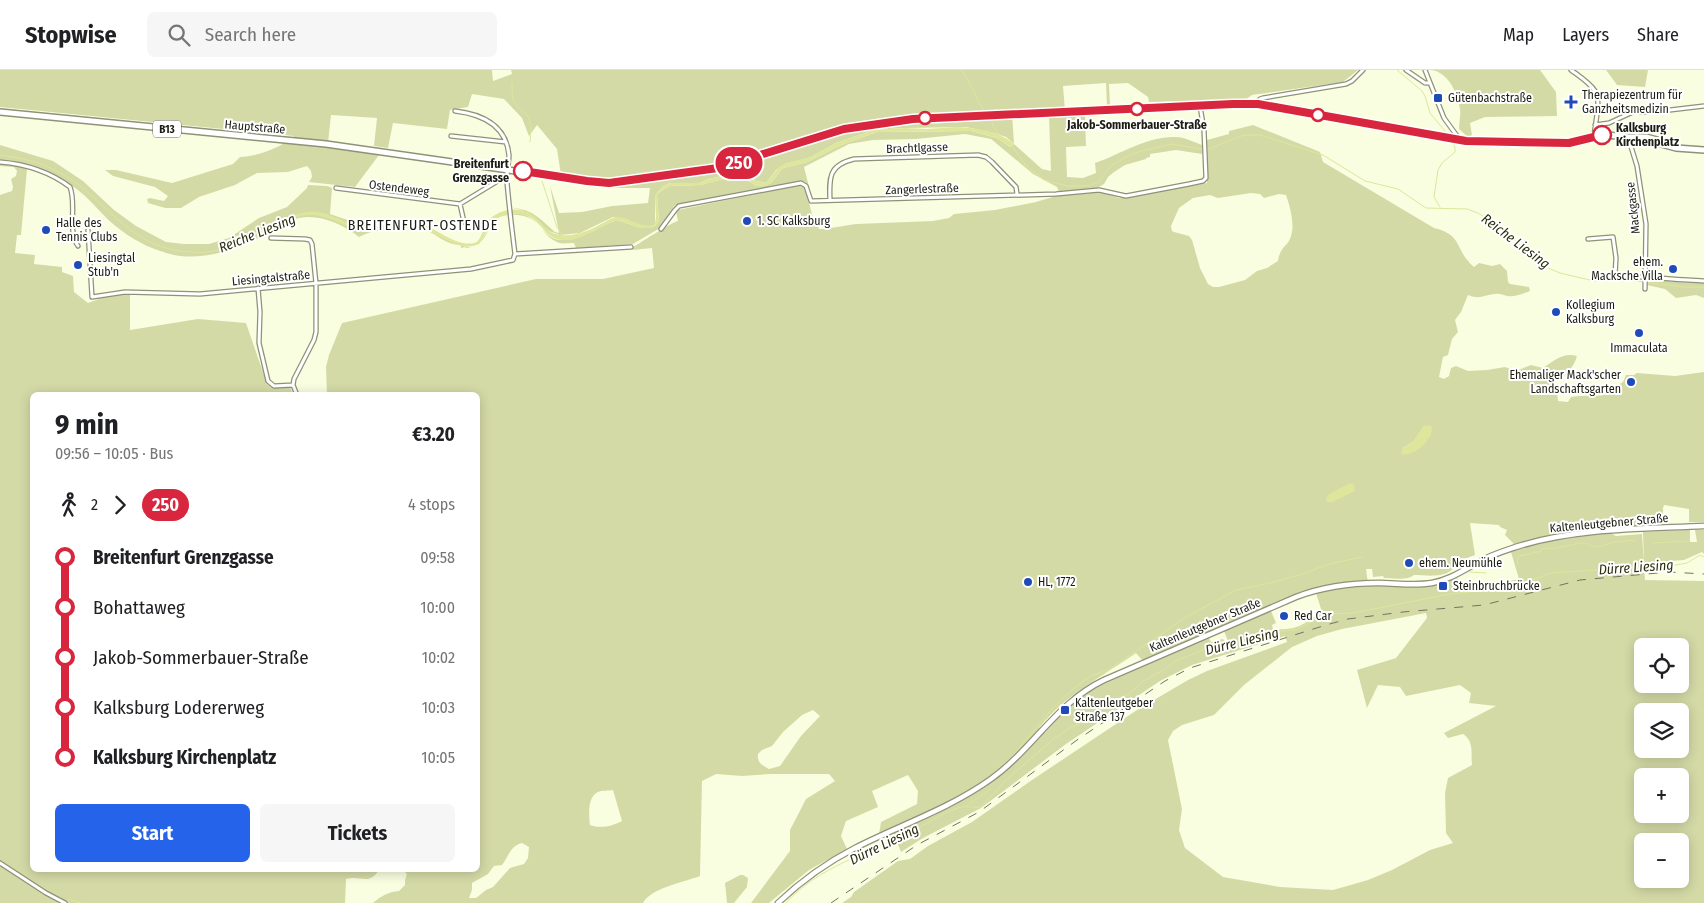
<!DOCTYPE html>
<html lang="en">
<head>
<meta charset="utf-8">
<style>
  :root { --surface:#fff; --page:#f6f6f6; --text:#202124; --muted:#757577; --line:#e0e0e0; --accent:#2563eb }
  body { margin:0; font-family:"Fira Sans Condensed",sans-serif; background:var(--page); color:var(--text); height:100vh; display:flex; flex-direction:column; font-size:19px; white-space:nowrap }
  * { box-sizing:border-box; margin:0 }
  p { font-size:16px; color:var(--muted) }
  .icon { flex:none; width:28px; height:28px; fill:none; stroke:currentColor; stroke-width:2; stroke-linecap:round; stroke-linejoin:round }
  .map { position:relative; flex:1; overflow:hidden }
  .side { position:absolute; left:30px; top:322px; width:450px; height:480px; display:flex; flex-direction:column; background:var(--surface); border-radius:8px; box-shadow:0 2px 12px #0003 }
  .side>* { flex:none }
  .badge { padding:0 10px; border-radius:16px; font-size:18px; line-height:32px }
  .tools { position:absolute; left:1634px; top:568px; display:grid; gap:10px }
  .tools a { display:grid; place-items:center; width:55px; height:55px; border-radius:8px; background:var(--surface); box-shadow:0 2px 12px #0003; font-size:25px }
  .map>.badge { position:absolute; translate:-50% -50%; box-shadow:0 0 0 2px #fff }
  .legs { display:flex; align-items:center; gap:8px; height:55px; padding:0 25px; font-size:16px }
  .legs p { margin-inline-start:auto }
  .summary { display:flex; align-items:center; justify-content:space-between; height:85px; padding:0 25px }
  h1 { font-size:28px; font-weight:700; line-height:38px }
  .action { display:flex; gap:10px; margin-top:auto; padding:10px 25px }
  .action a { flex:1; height:58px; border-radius:8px; background:var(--accent); color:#fff; font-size:20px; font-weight:700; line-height:58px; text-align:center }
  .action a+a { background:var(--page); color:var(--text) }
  ul { padding:0 25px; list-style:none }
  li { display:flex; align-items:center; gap:18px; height:50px; font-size:19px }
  li i { display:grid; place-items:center; width:8px; height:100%; margin:0 6px; background:currentColor }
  li i::after { content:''; width:12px; height:12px; margin:-6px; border:4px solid; border-radius:50%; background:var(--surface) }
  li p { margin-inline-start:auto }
  li:first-child i { background:linear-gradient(#0000 50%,currentColor 0) }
  li:last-child i { background:linear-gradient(currentColor 50%,#0000 0) }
  header { display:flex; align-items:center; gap:30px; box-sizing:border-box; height:70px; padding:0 25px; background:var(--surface); border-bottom:1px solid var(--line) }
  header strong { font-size:24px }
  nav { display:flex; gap:28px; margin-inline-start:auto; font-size:18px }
  .search { width:350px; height:45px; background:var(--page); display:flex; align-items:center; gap:12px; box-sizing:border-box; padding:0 18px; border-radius:8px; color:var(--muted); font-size:19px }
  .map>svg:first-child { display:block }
  .green { fill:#d4daa6; fill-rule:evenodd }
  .water { fill:#dde69b }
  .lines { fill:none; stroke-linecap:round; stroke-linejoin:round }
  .stream { stroke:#dde69b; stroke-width:1 }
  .street-casing { stroke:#8f9277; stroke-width:5.5 }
  .secondary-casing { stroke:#8f9277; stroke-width:7 }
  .primary-casing { stroke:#8f9277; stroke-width:8 }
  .street { stroke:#fff; stroke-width:3 }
  .secondary { stroke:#fff; stroke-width:4.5 }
  .primary { stroke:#fff; stroke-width:5 }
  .rail { stroke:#717461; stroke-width:1; stroke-dasharray:9 9; stroke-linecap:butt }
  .line-1-casing { stroke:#fff; stroke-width:11 }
  .line-1 { stroke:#d7263d; stroke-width:8 }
  .poi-dot { fill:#1e4bb8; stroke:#fff; stroke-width:2 }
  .stop-1-dot { fill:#fff; stroke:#d7263d; stroke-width:2.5 }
  .labels { text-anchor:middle; stroke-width:4; stroke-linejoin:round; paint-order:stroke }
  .shield { fill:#fff; stroke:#606159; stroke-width:1 }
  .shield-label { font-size:11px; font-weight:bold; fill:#1c1d12 }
  .poi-label { font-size:12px; fill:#1c1d12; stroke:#fff; text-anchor:start }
  .stop-label { font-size:12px; font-weight:bold; fill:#1c1d12; stroke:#fff }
  .street-label { font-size:12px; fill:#1c1d12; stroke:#fff }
  .neighbourhood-label { font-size:14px; letter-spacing:1px; fill:#1c1d12; stroke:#fff }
  .water-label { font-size:14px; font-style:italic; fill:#2c2e0e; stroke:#fff }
</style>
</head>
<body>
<header>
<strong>Stopwise</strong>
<div class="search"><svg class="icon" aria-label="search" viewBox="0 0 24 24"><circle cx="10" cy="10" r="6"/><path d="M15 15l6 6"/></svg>Search here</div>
<nav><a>Map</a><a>Layers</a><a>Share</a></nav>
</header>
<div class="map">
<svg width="1704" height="833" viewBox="0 0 1704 833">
  <rect width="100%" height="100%" fill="#fafee0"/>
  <!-- green -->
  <path class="green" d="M 0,0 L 492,0 L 493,11 L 512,4 L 511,0 L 1358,0 L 1343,12 L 1252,25 L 1245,30 L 1149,32 L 1148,27 L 1128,13 L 1109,14 L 1110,36 L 1107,36 L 1106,13 L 1063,16 L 1065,41 L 1012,43 L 1014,74 L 1042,99 L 1051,101 L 1049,47 L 1085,45 L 1086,76 L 1066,77 L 1067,107 L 1083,108 L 1096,103 L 1095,93 C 1121,84 1147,66 1176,67 C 1184,67 1194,72 1202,75 L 1202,84 L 1176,80 L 1150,84 L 1150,87 L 1146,88 L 1146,89 L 1125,95 L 1114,102 L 1108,107 L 1104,114 L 1097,118 L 1059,122 L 1057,117 L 1033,104 L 991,69 L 965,64 L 916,69 L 873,70 L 849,74 L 804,97 L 809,117 L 805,112 L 800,111 L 715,129 L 677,135 L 674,136 L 660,158 L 633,174 L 576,178 L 574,173 C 570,173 563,174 559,173 C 538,165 542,143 509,145 C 483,146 494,175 466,178 L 465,177 L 461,178 L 461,175 C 449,175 442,169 432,163 C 414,153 377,157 359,167 C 342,154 320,144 299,148 C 289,150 279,157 271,162 C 241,178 208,191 174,185 C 156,181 136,172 122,161 C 103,148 91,128 71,115 C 51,100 25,93 0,91 L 0,75 L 53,91 L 83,111 L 114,140 L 136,156 L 166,172 L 184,174 L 209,174 L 229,168 L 259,148 L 287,137 L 307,118 L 308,115 L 327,116 L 332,118 L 330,144 L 356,153 L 360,151 L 369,158 L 407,152 L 376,158 L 377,160 C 390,158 403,153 415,156 C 434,160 450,175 469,177 C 484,178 488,150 504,145 C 540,135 538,171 563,170 C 583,170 599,156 617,150 L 641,158 L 655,156 L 659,151 L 657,125 L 661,121 L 670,116 L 700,115 L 727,108 L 745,109 L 757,116 L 766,115 L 771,113 L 783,98 L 807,92 L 841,75 L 877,62 L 971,61 L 997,68 L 1010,77 L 1014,74 L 1006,67 L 994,63 L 966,57 L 905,58 L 874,60 L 836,73 L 811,87 L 797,91 L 777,99 L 766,113 L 727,105 L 708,109 L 700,113 L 670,113 L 662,117 L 655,126 L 655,153 L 653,156 C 638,158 627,147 613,147 L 580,163 L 560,165 L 549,161 L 522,140 L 512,138 C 533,139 540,149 555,162 L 559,163 L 550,116 L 559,143 L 582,142 L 612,136 L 648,133 L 650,118 L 598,118 L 613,114 L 561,105 L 557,79 L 537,55 L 529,66 L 522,48 L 504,29 L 472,24 L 468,37 L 450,40 L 447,59 L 393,53 L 388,78 L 374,76 L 377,48 L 331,45 L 328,73 L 379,85 L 355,117 L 309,112 L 312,107 L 311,101 L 307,96 L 288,102 L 257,103 L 235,115 L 199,127 L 181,138 L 165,138 L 148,133 L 147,129 L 150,128 L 164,131 L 168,126 L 155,117 L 113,106 L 105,100 L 116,100 L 172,113 L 233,94 L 240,87 C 259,86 280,78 294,66 L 0,37 Z
    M 1431,0 L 1540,0 L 1556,22 L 1557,46 L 1485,47 L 1470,53 L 1472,65 L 1468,67 L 1459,59 C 1459,53 1461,45 1460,39 C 1458,23 1448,2 1431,0 Z
    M 1606,0 L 1648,0 L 1645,17 L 1617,15 Z
    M 1253,55 L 1320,82 L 1323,92 L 1434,158 C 1464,165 1454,180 1474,197 L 1479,193 L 1492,196 L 1500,194 L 1507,201 L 1508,212 L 1510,214 L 1529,217 L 1530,221 C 1522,224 1515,227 1507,226 C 1503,225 1499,223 1495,224 C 1484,225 1480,230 1468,225 L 1461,242 L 1455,250 L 1458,262 L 1452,269 L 1448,285 L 1443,287 L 1439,307 L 1444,309 L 1449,306 L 1451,298 L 1456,296 L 1468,301 L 1487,300 L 1505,297 L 1516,301 L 1531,295 L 1543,298 C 1554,291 1563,282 1577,286 C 1575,294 1568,304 1561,308 L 1556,304 L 1553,304 L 1552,317 L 1557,322 L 1558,331 L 1568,332 L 1571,327 C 1586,324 1604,329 1617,320 L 1618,315 L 1623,312 L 1626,305 L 1634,305 L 1637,303 L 1675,306 L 1704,302 L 1704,452 L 1689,452 L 1689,439 L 1664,435 L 1663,438 L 1663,454 L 1611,458 L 1612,464 L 1616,466 L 1642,464 L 1645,510 L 1704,511 L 1704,833 L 842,833 L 851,827 L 854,822 L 898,791 L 910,789 L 928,776 L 972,752 L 1032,710 L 1137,640 L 1188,610 L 1207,601 L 1287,572 L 1285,566 L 1192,595 L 1160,611 L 1066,674 L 981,738 L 923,768 L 901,782 L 892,759 L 879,764 L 881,752 L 917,734 L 918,721 L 908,705 L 872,721 L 878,737 L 846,751 L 841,766 L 847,779 L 809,800 L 769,833 L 751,833 L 790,781 L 790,760 L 806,729 L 835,711 L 829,704 L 770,704 L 742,706 L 716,704 L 702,711 L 700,806 C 684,812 651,818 643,833 L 373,833 C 381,826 388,822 399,821 L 405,815 L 405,810 L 407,804 L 403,800 L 478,800 L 478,325 L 327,325 L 326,297 L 329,285 L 342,253 L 536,209 L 603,209 L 654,198 L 652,178 L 633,180 L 633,177 C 642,172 670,153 678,151 L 676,142 L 678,140 L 799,115 L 805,117 L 813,148 L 817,148 L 819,159 L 824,159 L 856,154 L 933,151 L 949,148 L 954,144 L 995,140 L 1036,132 L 1059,125 L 1101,122 L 1119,128 L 1127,127 L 1207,113 L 1207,70 L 1229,64 L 1229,61 ZM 1251,123 L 1260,124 L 1264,128 L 1279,124 L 1286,125 C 1290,137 1295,154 1291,166 C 1288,177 1280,176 1278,191 L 1267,198 L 1257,201 L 1245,210 L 1219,217 L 1213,217 L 1208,214 L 1200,198 L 1192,170 L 1189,166 L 1174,162 L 1172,161 L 1171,156 L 1179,138 L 1193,128 L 1210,125 L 1218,128 ZM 1424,356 L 1431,364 C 1424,374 1415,384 1402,384 L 1403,378 L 1414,371 ZM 1470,453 L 1499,455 L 1500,457 L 1507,460 L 1505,465 L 1513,473 L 1516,480 L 1511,482 L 1519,509 L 1478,518 L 1461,519 L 1459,510 L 1456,508 L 1438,514 L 1368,514 L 1366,499 L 1372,499 L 1373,507 L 1383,506 L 1384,508 C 1393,508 1407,511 1414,505 C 1427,505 1452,510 1456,492 L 1475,485 ZM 1315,520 L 1322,542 C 1315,545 1311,549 1305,553 C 1296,559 1284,560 1273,559 L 1272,555 L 1276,553 L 1271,541 L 1224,561 L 1228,571 L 1226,573 L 1223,569 L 1211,572 L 1209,568 L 1108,612 L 1085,624 L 1070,635 L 1045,663 L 1039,658 C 1065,625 1103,606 1136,583 L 1143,591 ZM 1426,543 L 1427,548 L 1396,588 L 1357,600 L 1367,638 L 1378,615 L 1400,617 L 1406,626 L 1460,615 L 1471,623 L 1469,633 L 1496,636 L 1444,663 L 1448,668 L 1463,664 C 1474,671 1471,683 1472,695 L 1448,708 L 1445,723 L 1446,763 L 1453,773 L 1430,780 L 1392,800 L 1368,810 L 1333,820 L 1280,817 L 1223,807 L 1185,778 L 1179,760 L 1182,739 L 1168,670 L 1173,661 L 1182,655 L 1214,645 L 1244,615 L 1292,577 L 1317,566 L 1342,559 ZM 1642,576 L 1680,576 L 1680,614 L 1642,614 ZM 813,640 L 820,646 L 801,666 L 780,696 L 769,699 C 762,695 757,693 758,684 L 762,680 L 772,676 L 783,662 L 802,645 ZM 1642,641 L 1680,641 L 1680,679 L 1642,679 ZM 1642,706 L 1680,706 L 1680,744 L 1642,744 ZM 613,720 L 622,751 C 613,756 600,759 590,755 C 589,746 587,727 598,722 C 602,720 609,721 613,720 ZM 1642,771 L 1680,771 L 1680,809 L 1642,809 ZM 522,773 L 529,777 L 528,788 L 524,794 L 510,798 L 493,817 L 486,820 L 476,828 L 469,828 L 472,820 L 472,813 L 488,804 L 494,796 L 502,795 C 509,786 510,776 522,773 Z
    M 0,94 L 13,95 L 27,99 L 21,165 L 17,165 L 15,183 L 35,185 L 34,194 L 62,197 L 62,202 L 73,206 L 74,222 L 88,233 L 104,227 L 130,223 L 130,260 L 198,249 L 246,253 L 267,314 L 272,317 L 290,317 L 293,325 L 32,325 L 32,800 L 379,800 C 369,816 361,805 346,809 L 345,833 L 0,833 L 0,125 L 12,121 L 13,117 L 11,109 L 16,106 L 17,101 L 14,97 L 0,96 Z
    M 1648,209 L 1675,212 L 1704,213 L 1704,228 L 1696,225 L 1676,228 L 1665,219 L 1647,215 Z
    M 1690,460 L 1690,472 L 1697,472 L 1695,460 L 1704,460 L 1704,484 L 1702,482 L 1684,490 L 1644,493 L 1643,462 Z
    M 740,805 L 743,805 L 748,808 L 747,817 L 734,833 L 727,833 L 725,813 Z"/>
  <!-- water -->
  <path class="water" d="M 957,57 C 977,58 999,61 1014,74 L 1010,77 L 997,68 L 971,61 L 877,62 L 841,75 L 807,92 L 783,98 L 771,113 L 766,115 L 757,116 L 745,109 L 727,108 L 700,115 L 670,116 L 661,121 L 657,125 L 659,151 L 653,158 L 641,158 L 617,150 C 599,156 582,171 563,170 C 540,170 543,141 511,144 C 504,145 498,147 493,151 C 488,157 484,167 479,174 C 458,184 435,160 415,156 C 399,153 385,161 369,161 C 350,161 334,147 314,145 C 288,142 251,171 225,179 L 225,177 C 251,167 281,144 309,142 C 331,140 347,157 368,159 C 387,160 405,147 424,155 C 440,161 460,179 477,172 C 482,166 484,158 488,151 C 492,146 501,141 508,140 C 541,136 539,164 561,165 C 577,167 592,159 605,152 C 608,150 612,148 615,147 C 628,146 638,158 653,155 L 655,153 L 656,147 L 655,126 L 662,117 L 670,113 L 700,113 L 708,109 L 727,105 L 766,113 L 780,96 L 786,93 L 811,87 L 836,73 L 874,60 L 905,58 L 927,59 Z
    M 1429,355 L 1432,357 C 1433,370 1414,387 1401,384 L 1403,378 L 1414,371 L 1423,357 Z
    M 1350,413 L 1354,415 L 1355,421 L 1332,432 L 1327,432 L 1326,428 L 1328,425 Z"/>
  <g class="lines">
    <!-- stream -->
    <path class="stream" d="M 961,0 L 967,8 L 982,38 L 990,44
      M 1397,0 L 1422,21 L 1425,26 L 1430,43 L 1449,66
      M 512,13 C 512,36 514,33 529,47 L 531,59 L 530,72
      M 991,49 L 994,58 L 1000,65
      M 1012,76 L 1027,97 L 1044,110 L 1068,116 L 1083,116 L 1091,115 L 1098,112 L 1112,95 L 1132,84 L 1146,80 L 1172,74 L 1206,80 L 1244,65 L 1260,65 L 1323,85 L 1365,111 L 1398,119 L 1426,138 L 1467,139 L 1478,143 L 1497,155 L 1546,197 L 1560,203 L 1594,211 L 1636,211 L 1684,217 L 1704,217
      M 0,85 C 24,88 48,94 69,108 C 113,137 131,179 191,182 C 201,183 215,182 225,178
      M 542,111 L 557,157 L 563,166
      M 1440,137 L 1434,127 L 1438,100 L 1442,93 L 1455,82 L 1455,78 L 1453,71
      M 1652,473 L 1690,471
      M 1518,495 L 1517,489 L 1519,486 L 1530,484 L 1534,482 L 1539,482 L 1544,478 C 1557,480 1569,474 1583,473 C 1588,472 1592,478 1598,477 C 1607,475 1615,469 1624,472 L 1628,470 L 1636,471
      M 1470,502 L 1486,503
      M 998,698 L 1010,689 L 1051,640 L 1074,618 L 1091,606 L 1110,599 L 1186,547 L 1236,520 L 1270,513 L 1299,505 L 1329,494 L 1362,487
      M 966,736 L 991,719
      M 68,829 L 80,833
      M 786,833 C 817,798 866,784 906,764 C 922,757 942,743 958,738 C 965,735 973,738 981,737 L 1005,711 L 1056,667 L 1068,659 L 1087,650 L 1104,635 L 1129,624 L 1142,612 L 1165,599 L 1176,591 L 1213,576 L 1239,574 L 1268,562 L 1296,560 L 1324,544 L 1353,543 L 1450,524 L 1479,521 L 1526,512 L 1551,503 L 1676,495 L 1687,493 L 1700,485 L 1704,487"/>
    <defs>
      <path id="street" d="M 1406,0 L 1425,13 L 1429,13
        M 1425,0 L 1444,48 L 1460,70
        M 1571,0 C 1579,6 1590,13 1595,21 C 1602,30 1594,56 1594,68
        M 1259,34 L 1260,29 L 1263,28 L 1346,14 L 1352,11 L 1363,0
        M 455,41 C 481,44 506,54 509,85 C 509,94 506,103 507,112 C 509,136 512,160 515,184
        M 1595,55 L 1609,53 L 1633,42 L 1653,42 L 1704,36
        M 451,66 L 506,72
        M 1628,67 L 1637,96 L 1646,154 L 1645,219
        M 0,92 C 25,94 50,102 70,117 C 77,135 67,160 78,176
        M 336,118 L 460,134 L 506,106
        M 830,130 C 829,107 829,95 854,89 L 978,85 L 986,87 L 992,92 L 1016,117 L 1017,124
        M 460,134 L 464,152
        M 661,159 L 675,140 L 679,136 L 801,113 L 806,116 L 811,131 L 1056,124 L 1099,120 L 1126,126 L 1189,114 L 1203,111 L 1206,108 L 1204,60 L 1200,36
        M 88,160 L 92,227 L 125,222 L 200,224 L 471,199 L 513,190 L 515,184
        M 1588,169 L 1613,167 L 1616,188 L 1615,206 C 1645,206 1674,210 1704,211
        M 515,184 L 631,177
        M 258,218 L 260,242 L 259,273 L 268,311 L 274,316 L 293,315 L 294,309 L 314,270 L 316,262 L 316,213 L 312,174 L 310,170 L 305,169 L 271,168
        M 293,315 L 297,325
        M 0,793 L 46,823 L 65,833"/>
      <path id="secondary" d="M 778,833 C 801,811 826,793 855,778 C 900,755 949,739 991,709 C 1033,679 1056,633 1104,610 L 1296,527 C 1322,517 1351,513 1379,513 C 1396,513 1414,516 1432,513 C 1449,510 1462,501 1477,493 C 1490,485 1504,481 1519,476 C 1578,458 1643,459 1704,456"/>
      <path id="primary" d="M 0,42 L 326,74 L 599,113 L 626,111 L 719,98 L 739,93 L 795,73 L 856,57 L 925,48 L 978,46 L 1247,34 L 1258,34 L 1467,71 L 1569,73 L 1606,65 L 1628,67 L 1644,67
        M 1646,67 L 1668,73
        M 1646,70 L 1676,78 L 1704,80"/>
    </defs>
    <!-- street casing -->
    <use href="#street" class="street-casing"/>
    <!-- secondary casing -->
    <use href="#secondary" class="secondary-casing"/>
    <!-- primary casing -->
    <use href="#primary" class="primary-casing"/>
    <!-- street -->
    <use href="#street" class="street"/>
    <!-- secondary -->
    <use href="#secondary" class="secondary"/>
    <!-- primary -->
    <use href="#primary" class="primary"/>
    <!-- rail -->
    <path class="rail" d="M 831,833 L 917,775 L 979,742 L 1077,670 L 1165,611 L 1190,598 L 1326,555 L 1348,549 L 1403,542 L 1484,535 L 1580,510 L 1669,502 L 1704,504"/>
  </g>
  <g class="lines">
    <defs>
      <path id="line-1" d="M 523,101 L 587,111 L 609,113 L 718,98 L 844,59 L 913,49 L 1233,34 L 1258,34 L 1466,71 L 1569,73 L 1602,65"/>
    </defs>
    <!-- line-1 casing -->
    <use href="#line-1" class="line-1-casing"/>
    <!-- line-1 -->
    <use href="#line-1" class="line-1"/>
  </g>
  <!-- markers -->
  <g class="poi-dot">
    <rect x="1433" y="23" width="10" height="10" rx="2.5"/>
    <path d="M1568.5 24.5h5v5h5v5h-5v5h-5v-5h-5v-5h5z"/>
    <circle cx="747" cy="151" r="5"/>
    <circle cx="46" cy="160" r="5"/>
    <circle cx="78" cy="195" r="5"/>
    <circle cx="1673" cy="199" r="5"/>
    <circle cx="1556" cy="242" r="5"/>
    <circle cx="1639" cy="263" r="5"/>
    <circle cx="1631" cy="312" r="5"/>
    <circle cx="1409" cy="493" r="5"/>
    <circle cx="1028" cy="512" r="5"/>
    <rect x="1438" y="511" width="10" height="10" rx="2.5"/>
    <circle cx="1284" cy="546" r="5"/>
    <rect x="1060" y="635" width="10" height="10" rx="2.5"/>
  </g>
  <g class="stop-1-dot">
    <circle cx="1137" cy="39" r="6"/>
    <circle cx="1318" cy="45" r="6"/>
    <circle cx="925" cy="48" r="6"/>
    <circle cx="1602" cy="65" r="9"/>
    <circle cx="523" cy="101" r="9"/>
  </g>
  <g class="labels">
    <!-- shield labels -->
    <rect class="shield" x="153" y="50.5" width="28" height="17" rx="4"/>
    <g class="shield-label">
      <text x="167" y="63">B13</text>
    </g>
    <!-- poi labels -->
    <g class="poi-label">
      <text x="1582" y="29">Therapiezentrum für<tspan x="1582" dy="14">Ganzheitsmedizin</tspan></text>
      <text x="1448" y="32">Gütenbachstraße</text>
      <text x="757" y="155">1. SC Kalksburg</text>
      <text x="56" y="157">Halle des<tspan x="56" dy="14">Tennis Clubs</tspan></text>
      <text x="88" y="192">Liesingtal<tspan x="88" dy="14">Stub'n</tspan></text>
      <text x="1663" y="196" text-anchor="end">ehem.<tspan x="1663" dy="14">Macksche Villa</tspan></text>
      <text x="1566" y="239">Kollegium<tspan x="1566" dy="14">Kalksburg</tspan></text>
      <text x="1639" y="282" text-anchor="middle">Immaculata</text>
      <text x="1621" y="309" text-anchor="end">Ehemaliger Mack'scher<tspan x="1621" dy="14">Landschaftsgarten</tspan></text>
      <text x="1419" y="497">ehem. Neumühle</text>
      <text x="1038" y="516">HL, 1772</text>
      <text x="1453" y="520">Steinbruchbrücke</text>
      <text x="1294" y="550">Red Car</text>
      <text x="1075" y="637">Kaltenleutgeber<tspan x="1075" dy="14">Straße 137</tspan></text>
    </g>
    <!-- stop labels -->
    <g class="stop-label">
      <text x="1137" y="59">Jakob-Sommerbauer-Straße</text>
      <text x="1616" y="62" text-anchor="start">Kalksburg<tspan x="1616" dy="14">Kirchenplatz</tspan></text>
      <text x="509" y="98" text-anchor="end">Breitenfurt<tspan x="509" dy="14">Grenzgasse</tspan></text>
    </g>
    <!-- street labels -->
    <g class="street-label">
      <text transform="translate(255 57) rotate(5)" y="4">Hauptstraße</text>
      <text transform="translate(917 78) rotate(-2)" y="4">Brachtlgasse</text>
      <text transform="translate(399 118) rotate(7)" y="4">Ostendeweg</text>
      <text transform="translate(922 119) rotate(-2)" y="4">Zangerlestraße</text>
      <text transform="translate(1633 138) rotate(-96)" y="4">Mackgasse</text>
      <text transform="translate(271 208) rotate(-5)" y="4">Liesingtalstraße</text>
      <text transform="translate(1609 453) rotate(-5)" y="4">Kaltenleutgebner Straße</text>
      <text transform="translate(1205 555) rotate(-23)" y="4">Kaltenleutgebner Straße</text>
    </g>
    <!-- neighbourhood labels -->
    <g class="neighbourhood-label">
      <text x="423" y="160">BREITENFURT-OSTENDE</text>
    </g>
    <!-- water labels -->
    <g class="water-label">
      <text transform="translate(257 163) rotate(-22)" y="5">Reiche Liesing</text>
      <text transform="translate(1516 171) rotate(37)" y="5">Reiche Liesing</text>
      <text transform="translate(1636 497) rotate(-4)" y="5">Dürre Liesing</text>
      <text transform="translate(1242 571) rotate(-14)" y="5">Dürre Liesing</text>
      <text transform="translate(884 774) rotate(-26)" y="5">Dürre Liesing</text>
    </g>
  </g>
</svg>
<div class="tools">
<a><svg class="icon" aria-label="locate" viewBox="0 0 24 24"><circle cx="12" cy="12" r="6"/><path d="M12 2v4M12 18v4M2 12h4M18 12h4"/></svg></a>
<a><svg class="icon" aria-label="layers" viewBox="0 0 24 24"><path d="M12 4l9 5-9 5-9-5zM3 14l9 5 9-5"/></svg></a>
<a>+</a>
<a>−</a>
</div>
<b class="badge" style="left:739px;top:93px;background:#d7263d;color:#fff">250</b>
<section class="side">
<div class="summary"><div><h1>9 min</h1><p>09:56 – 10:05 · Bus</p></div><b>€3.20</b></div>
<div class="legs"><svg class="icon" aria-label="walk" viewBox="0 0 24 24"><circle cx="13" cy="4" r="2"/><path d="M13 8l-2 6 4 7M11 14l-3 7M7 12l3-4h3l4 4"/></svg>2<svg class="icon" aria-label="forward" viewBox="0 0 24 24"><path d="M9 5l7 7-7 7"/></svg><b class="badge" style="background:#d7263d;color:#fff">250</b><p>4 stops</p></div>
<ul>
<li><i style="color:#d7263d"></i><b>Breitenfurt Grenzgasse</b><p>09:58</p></li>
<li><i style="color:#d7263d"></i><span>Bohattaweg</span><p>10:00</p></li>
<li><i style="color:#d7263d"></i><span>Jakob-Sommerbauer-Straße</span><p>10:02</p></li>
<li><i style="color:#d7263d"></i><span>Kalksburg Lodererweg</span><p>10:03</p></li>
<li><i style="color:#d7263d"></i><b>Kalksburg Kirchenplatz</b><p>10:05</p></li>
</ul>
<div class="action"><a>Start</a><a>Tickets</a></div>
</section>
</div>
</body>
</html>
